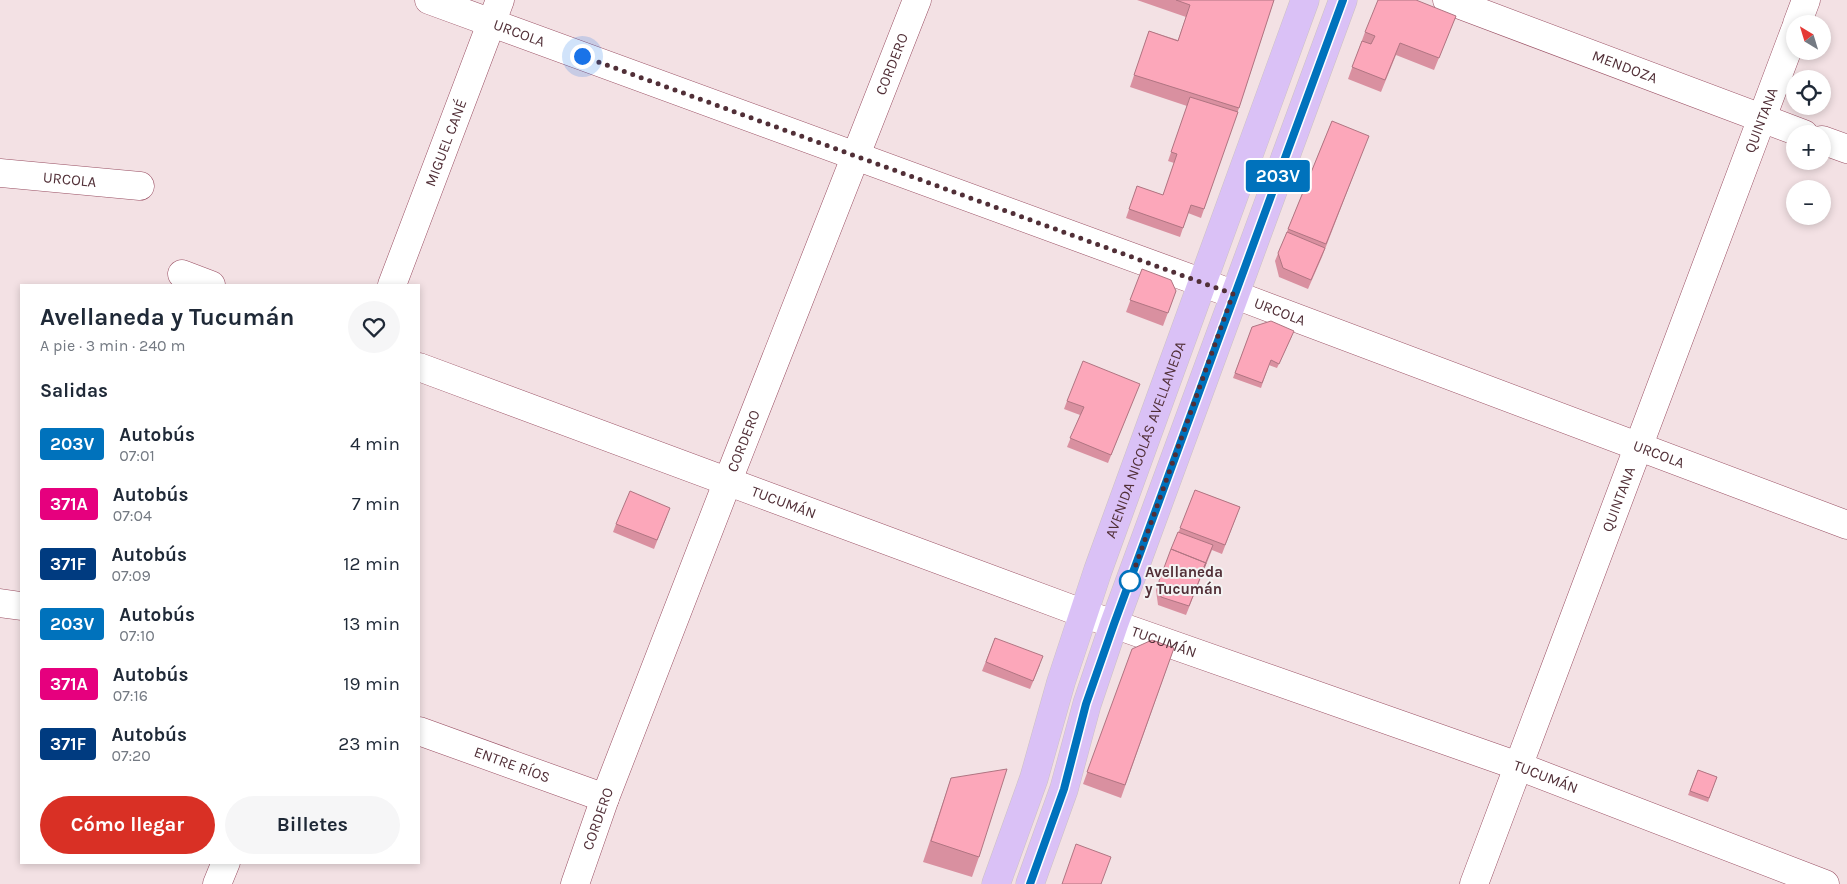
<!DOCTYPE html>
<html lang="es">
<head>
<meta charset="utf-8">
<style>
  :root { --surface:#fff; --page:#f6f6f7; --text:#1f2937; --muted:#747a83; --accent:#d93025 }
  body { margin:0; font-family:Karla,sans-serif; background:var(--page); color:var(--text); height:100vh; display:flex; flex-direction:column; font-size:19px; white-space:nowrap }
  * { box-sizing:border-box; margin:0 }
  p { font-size:16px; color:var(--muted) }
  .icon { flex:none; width:28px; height:28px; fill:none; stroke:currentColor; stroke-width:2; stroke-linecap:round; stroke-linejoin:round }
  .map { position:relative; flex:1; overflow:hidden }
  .drawer { position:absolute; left:20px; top:284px; width:400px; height:580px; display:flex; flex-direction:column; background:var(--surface); border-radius:0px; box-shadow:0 2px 8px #0003 }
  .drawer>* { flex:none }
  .badge { padding:0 10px; border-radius:4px; font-size:18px; line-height:32px }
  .needle { width:32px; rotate:322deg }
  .controls { position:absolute; left:1786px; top:15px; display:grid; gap:10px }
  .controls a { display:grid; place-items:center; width:45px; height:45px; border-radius:50%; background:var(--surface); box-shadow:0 2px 8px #0003; font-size:25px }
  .you { position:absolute; width:25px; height:25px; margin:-12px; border:4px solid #fff; border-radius:50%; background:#1a73e8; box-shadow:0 0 0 8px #1a73e833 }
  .map>.badge { position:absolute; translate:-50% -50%; box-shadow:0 0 0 2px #fff }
  h2 { padding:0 20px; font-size:19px; line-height:45px }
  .round { display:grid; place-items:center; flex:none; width:52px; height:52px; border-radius:26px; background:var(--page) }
  .summary { display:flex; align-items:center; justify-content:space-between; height:85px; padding:0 20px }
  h1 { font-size:24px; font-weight:700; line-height:38px }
  .action { display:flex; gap:10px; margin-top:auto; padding:10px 20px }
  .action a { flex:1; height:58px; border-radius:30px; background:var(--accent); color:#fff; font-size:20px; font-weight:700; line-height:58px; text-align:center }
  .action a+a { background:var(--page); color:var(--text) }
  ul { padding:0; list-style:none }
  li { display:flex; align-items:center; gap:15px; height:60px; padding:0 20px }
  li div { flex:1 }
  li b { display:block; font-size:19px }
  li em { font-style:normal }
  li .badge { min-width:55px; font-weight:700; text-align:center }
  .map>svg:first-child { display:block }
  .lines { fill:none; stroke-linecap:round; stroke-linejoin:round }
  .minor-casing { stroke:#994e62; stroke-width:29 }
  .major-casing { stroke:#cbc1c3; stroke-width:29 }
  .minor { stroke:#fff; stroke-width:28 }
  .major { stroke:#dac1f6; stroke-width:28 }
  .wall { fill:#d990a0 }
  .building { fill:#fca7ba; stroke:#b07582 }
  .line-casing { stroke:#fff; stroke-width:11 }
  .line { stroke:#0072bc; stroke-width:8 }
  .walk { stroke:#512f37; stroke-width:5; stroke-dasharray:0 9 }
  .stop-dot { fill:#fff; stroke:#0072bc; stroke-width:2.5 }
  .labels { text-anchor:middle; stroke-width:4; stroke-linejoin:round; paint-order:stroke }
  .street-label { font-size:15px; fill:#512f37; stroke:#f3f3f3 }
  .stop-label { font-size:15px; font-weight:bold; fill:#512f37; stroke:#f3f3f3; text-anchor:start }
</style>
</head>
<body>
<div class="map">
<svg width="1847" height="884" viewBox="0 0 1847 884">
  <rect width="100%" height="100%" fill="#f3e1e4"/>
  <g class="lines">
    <defs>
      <g id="minor">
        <path id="s1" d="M 429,0 L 1233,294 L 1847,525"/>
        <path id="s2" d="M 1447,0 L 1804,134"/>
        <path d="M 1797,24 L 1806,0"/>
        <path d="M 1822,140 L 1847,149"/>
        <path id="s3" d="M 0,173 L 140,186"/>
        <path d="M 182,274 L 211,285"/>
        <path id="s4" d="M 392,285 L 500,0"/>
        <path id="s5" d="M 419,367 L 1085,614 L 1518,766 L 1825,884"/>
        <path d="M 0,603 L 21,606"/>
        <path id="s6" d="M 419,731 L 605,798"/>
        <path d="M 217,884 L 226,862"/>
        <path id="s7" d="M 575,884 L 605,798 L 727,483 L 917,0"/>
        <path id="s8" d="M 1474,884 L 1795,30"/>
      </g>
      <g id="major">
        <path id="s9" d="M 996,884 L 1034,778 L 1061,682 L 1098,570 L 1305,0"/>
        <path d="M 1030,884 L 1064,789 L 1087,704 L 1114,624 L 1343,0"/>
      </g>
    </defs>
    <!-- minor casing -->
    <use href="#minor" class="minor-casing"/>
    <!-- major casing -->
    <use href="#major" class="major-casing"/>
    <!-- minor -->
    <use href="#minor" class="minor"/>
    <!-- major -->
    <use href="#major" class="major"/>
  </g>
  <!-- wall -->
  <path class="wall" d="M 1137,0 L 1274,0 L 1239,108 L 1201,218 L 1188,213 L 1180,237 L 1126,218 L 1137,186 L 1163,195 L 1174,163 L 1168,161 L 1187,106 L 1130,87 L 1149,31 L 1178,40 L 1186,17 Z
    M 1456,16 L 1434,70 L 1396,55 L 1381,92 L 1348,79 L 1365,32 Z
    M 1332,121 L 1364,148 L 1322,257 L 1308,289 L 1279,277 L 1275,261 Z
    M 1142,269 L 1176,291 L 1163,326 L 1126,312 Z
    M 1252,327 L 1292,336 L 1277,368 L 1269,365 L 1261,388 L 1233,378 Z
    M 1136,393 L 1108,463 L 1067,447 L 1080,415 L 1064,409 L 1067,401 Z
    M 1195,490 L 1240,507 L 1222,554 L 1212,550 L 1186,615 L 1158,605 L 1156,590 Z
    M 667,516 L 654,549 L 613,532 L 616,524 Z
    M 995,638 L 1040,665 L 1030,689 L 982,671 Z
    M 1174,648 L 1121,798 L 1083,784 L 1132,649 Z
    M 1698,770 L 1717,777 L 1708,802 L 1688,795 Z
    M 951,778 L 979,857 L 972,877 L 923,862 Z"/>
  <!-- building -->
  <path class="building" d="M 1176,0 L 1274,0 L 1239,108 L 1134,75 L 1149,31 L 1178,41 L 1190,5 Z
    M 1378,0 L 1416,0 L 1456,16 L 1439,58 L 1400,43 L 1385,80 L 1352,67 L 1362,41 L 1371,44 L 1375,36 L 1365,32 Z
    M 1190,97 L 1238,112 L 1204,209 L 1191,205 L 1183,228 L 1129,209 L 1137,186 L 1163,195 L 1177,154 L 1171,152 Z
    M 1332,121 L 1369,136 L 1326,244 L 1288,229 Z
    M 1287,232 L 1325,248 L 1311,280 L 1283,268 L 1278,253 Z
    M 1142,269 L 1171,280 L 1176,291 L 1168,313 L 1130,300 Z
    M 1271,321 L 1294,331 L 1279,364 L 1271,360 L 1262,383 L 1235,373 L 1252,327 Z
    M 1083,361 L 1140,384 L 1111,455 L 1070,438 L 1084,407 L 1067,401 Z
    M 1195,490 L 1240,507 L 1225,545 L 1180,528 Z
    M 630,491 L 670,508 L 657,540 L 616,524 Z
    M 1178,532 L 1213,545 L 1204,567 L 1206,563 L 1171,549 Z
    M 1171,549 L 1206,563 L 1189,606 L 1161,597 L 1159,581 Z
    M 995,638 L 1043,656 L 1033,681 L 986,662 Z
    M 1152,640 L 1174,648 L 1125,785 L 1087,772 L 1132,649 Z
    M 1007,769 L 979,857 L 931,841 L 951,778 Z
    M 1698,770 L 1717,777 L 1709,798 L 1690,791 Z
    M 1076,844 L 1111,857 L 1101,884 L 1062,884 Z"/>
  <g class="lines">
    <defs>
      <path id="line" d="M 1030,884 L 1064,789 L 1086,704 L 1114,624 L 1343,0"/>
    </defs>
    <!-- line casing -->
    <use href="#line" class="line-casing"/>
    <!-- line -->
    <use href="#line" class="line"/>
    <!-- walk -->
    <path class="walk" d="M 582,56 L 1233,294 L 1128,587 L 1130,581"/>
  </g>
  <!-- markers -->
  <circle class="stop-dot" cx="1130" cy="581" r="10"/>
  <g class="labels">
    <!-- street labels -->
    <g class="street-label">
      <text dy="5" stroke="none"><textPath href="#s1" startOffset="96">URCOLA</textPath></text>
      <text dy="5" stroke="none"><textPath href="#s7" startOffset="879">CORDERO</textPath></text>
      <text dy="5" stroke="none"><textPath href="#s2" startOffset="190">MENDOZA</textPath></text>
      <text dy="5" stroke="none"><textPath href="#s8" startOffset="816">QUINTANA</textPath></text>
      <text dy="5" stroke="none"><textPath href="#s4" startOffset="152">MIGUEL CANÉ</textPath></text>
      <text dy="5" stroke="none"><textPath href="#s3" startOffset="70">URCOLA</textPath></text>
      <text dy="5" stroke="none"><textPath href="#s1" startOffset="906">URCOLA</textPath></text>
      <text dy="5" stroke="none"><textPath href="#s9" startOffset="469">AVENIDA NICOLÁS AVELLANEDA</textPath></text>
      <text dy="5" stroke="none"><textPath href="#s7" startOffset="474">CORDERO</textPath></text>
      <text dy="5" stroke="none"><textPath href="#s1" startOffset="1311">URCOLA</textPath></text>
      <text dy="5" stroke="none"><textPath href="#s8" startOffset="411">QUINTANA</textPath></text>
      <text dy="5" stroke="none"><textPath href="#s5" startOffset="389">TUCUMÁN</textPath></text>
      <text dy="5" stroke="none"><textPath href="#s5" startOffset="794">TUCUMÁN</textPath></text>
      <text dy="5" stroke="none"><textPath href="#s6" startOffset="99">ENTRE RÍOS</textPath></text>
      <text dy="5" stroke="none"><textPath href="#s5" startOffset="1199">TUCUMÁN</textPath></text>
      <text dy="5" stroke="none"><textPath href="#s7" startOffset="69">CORDERO</textPath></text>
    </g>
    <!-- stop labels -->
    <g class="stop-label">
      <text x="1145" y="577">Avellaneda<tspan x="1145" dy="17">y Tucumán</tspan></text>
    </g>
  </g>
</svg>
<div class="controls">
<a><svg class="needle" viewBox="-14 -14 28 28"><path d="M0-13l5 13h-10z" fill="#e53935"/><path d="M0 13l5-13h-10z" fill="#747a83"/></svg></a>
<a><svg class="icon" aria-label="locate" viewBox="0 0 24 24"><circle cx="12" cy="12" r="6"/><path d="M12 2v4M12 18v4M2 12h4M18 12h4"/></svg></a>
<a>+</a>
<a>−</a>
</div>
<div class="you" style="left:582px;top:56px"></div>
<b class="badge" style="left:1278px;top:176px;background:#0072bc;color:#fff">203V</b>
<section class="drawer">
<div class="summary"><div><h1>Avellaneda y Tucumán</h1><p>A pie · 3 min · 240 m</p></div><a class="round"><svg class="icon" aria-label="heart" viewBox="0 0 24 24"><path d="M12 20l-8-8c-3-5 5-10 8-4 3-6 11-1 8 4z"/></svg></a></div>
<h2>Salidas</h2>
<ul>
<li><span class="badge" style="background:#0072bc;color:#fff">203V</span><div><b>Autobús</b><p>07:01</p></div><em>4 min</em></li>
<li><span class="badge" style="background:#e6007e;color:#fff">371A</span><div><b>Autobús</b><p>07:04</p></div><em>7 min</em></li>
<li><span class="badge" style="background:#003b80;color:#fff">371F</span><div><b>Autobús</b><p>07:09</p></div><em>12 min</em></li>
<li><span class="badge" style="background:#0072bc;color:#fff">203V</span><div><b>Autobús</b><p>07:10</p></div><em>13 min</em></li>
<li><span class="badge" style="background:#e6007e;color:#fff">371A</span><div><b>Autobús</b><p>07:16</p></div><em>19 min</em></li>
<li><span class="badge" style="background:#003b80;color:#fff">371F</span><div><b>Autobús</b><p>07:20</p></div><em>23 min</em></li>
</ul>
<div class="action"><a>Cómo llegar</a><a>Billetes</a></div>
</section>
</div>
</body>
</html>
